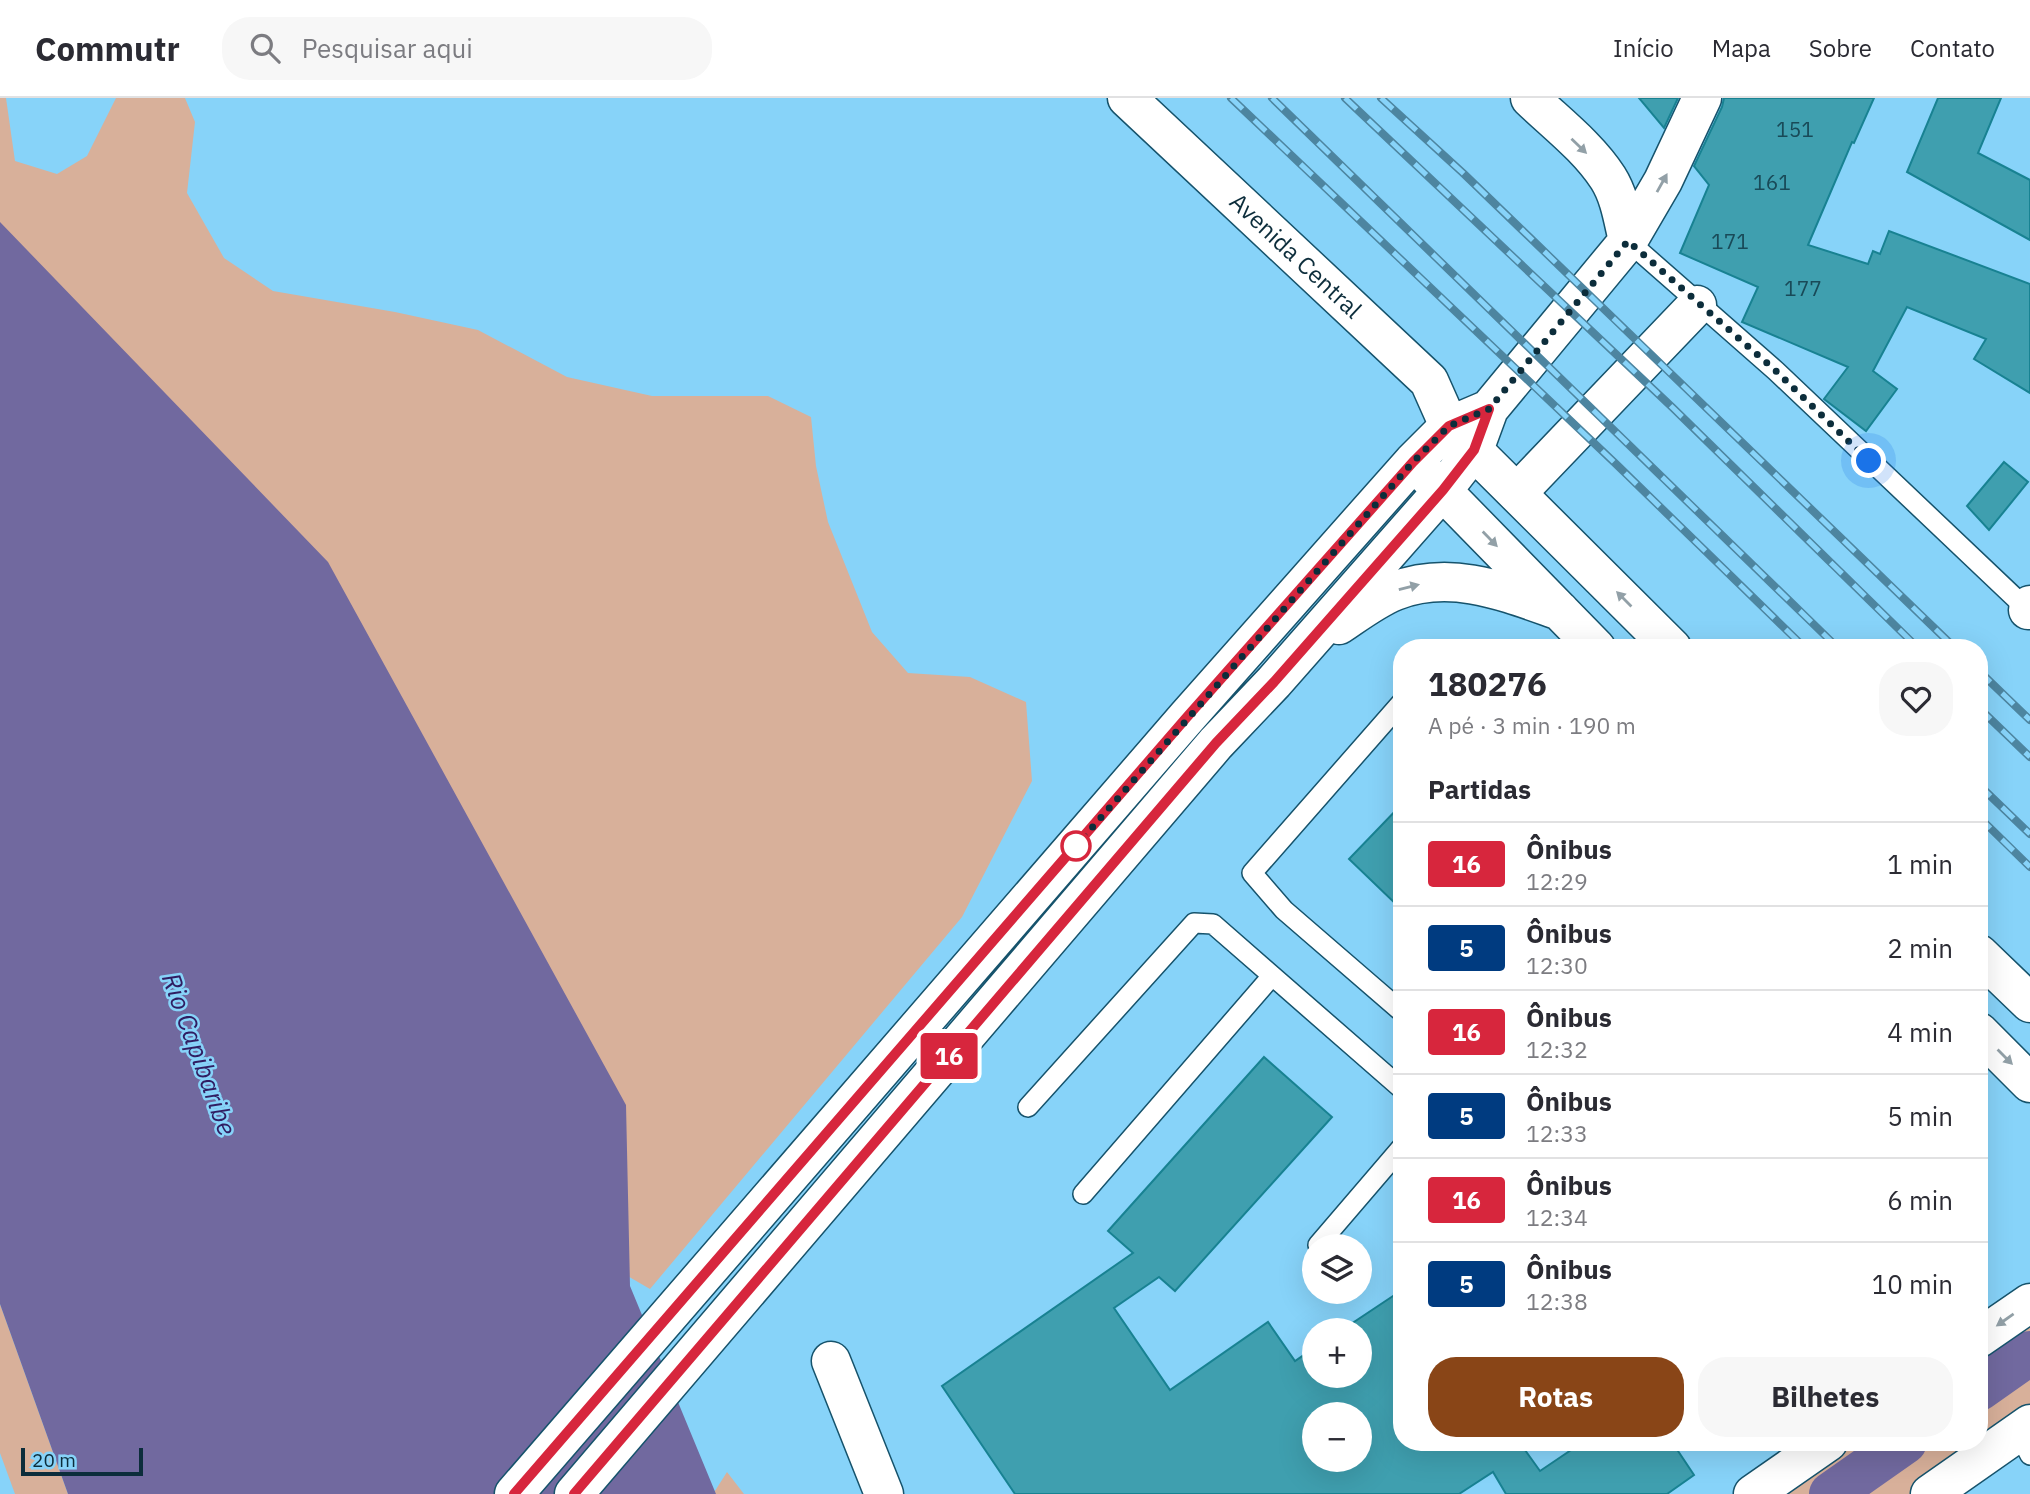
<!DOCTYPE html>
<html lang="pt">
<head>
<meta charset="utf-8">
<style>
  :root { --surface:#fff; --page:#f7f7f7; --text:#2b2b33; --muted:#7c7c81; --line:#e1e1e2; --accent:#894517 }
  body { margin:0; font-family:"IBM Plex Sans",sans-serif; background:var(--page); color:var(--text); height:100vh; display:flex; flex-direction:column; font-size:26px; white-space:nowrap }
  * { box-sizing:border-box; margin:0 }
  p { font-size:23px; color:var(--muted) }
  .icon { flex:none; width:38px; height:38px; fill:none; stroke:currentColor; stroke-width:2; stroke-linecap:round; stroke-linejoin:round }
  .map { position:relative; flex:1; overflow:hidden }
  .panel { position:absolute; left:1393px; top:541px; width:595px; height:812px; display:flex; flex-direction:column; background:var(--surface); border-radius:28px; box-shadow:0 7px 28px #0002 }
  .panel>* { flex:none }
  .badge { padding:0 14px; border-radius:5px; font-size:24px; line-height:46px }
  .controls { position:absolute; left:1302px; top:1136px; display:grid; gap:14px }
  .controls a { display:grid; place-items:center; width:70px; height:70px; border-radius:50%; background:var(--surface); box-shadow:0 7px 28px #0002; font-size:35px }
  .scale { position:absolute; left:21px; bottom:18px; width:122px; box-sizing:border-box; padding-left:7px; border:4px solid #0c2d3b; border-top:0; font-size:19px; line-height:24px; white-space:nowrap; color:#0c2d3b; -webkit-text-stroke:5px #87d3f9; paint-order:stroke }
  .you { position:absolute; width:35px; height:35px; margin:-18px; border:5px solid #fff; border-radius:50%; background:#1a73e8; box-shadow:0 0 0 10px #1a73e833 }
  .map>.badge { position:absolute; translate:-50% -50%; box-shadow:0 0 0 4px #fff }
  h2 { padding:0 35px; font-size:26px; line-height:63px }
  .round { display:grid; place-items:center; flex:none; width:74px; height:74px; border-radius:28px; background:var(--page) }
  .headline { display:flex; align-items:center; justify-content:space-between; height:119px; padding:0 35px }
  h1 { font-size:33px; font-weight:800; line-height:52px }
  .action { display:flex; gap:14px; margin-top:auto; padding:14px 35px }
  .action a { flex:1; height:80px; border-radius:28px; background:var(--accent); color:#fff; font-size:28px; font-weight:800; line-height:80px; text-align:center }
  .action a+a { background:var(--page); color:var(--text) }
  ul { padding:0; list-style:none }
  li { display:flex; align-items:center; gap:21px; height:84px; padding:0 35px; border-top:2px solid var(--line) }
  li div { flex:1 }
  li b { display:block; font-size:26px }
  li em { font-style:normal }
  li .badge { min-width:77px; font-weight:700; text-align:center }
  header { display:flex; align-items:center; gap:42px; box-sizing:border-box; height:98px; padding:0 35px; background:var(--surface); border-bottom:2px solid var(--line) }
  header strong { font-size:33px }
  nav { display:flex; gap:38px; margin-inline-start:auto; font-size:24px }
  .search { width:490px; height:63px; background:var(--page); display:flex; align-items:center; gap:18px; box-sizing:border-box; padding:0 24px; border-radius:28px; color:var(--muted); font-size:26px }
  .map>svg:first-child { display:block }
  .green { fill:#d8b09a }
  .water { fill:#71699f }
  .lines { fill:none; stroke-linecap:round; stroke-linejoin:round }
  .canal { stroke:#71699f; stroke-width:44 }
  .building { fill:#3f9faf; stroke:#188292; stroke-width:2; fill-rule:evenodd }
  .lane-casing { stroke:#16536c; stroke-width:22 }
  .street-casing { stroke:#16536c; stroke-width:41 }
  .secondary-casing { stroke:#16536c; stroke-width:41 }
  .lane { stroke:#fff; stroke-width:19 }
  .street { stroke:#fff; stroke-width:38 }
  .secondary { stroke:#fff; stroke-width:38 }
  .rail-casing { stroke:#4d85a0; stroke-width:8 }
  .rail { stroke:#87d3f9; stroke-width:5; stroke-dasharray:16; stroke-linecap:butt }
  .oneway { fill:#92a0a7 }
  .line-casing { stroke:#fff; stroke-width:16 }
  .line { stroke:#d7263d; stroke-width:10 }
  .walk { stroke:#0c2d3b; stroke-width:7; stroke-dasharray:0 12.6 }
  .stop-dot { fill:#fff; stroke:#d7263d; stroke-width:3.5 }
  .labels { text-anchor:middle; stroke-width:5; stroke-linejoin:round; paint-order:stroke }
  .number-label { font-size:21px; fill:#194a58 }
  .street-label { font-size:24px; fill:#0c2d3b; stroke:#87d3f9 }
  .water-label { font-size:26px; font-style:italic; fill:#301d61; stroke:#87d3f9 }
</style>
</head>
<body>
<header>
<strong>Commutr</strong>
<div class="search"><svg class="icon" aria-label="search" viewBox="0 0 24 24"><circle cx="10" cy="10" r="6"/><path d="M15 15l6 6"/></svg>Pesquisar aqui</div>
<nav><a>Início</a><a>Mapa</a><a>Sobre</a><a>Contato</a></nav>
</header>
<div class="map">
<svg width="2030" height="1396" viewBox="0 0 2030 1396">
  <rect width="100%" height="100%" fill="#87d3f9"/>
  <!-- green -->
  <path class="green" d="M 0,0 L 6,0 L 15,63 L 57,76 L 87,58 L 116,0 L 185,0 L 195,24 L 187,95 L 224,160 L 273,193 L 395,214 L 478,232 L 567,279 L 652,298 L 768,298 L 811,319 L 816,368 L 828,424 L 872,534 L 908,575 L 970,579 L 1026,604 L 1032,683 L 962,819 L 650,1191 L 619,1173 L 0,125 Z
    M 0,1206 L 68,1396 L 15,1396 L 0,1355 Z
    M 2030,1216 L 2030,1312 L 1910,1396 L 1771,1396 L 1846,1344 L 1979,1344 L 1979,1252 Z
    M 727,1374 L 744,1396 L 713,1396 Z"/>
  <!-- water -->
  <path class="water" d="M 0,124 L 328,464 L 626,1007 L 630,1188 L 716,1396 L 68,1396 L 0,1206 Z"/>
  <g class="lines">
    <!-- canal -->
    <path class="canal" d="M 1979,1291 L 2030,1255
      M 1831,1396 L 1905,1344"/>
  </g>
  <!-- building -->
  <path class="building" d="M 1639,0 L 1678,0 L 1664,30 Z
    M 1724,0 L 1874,0 L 1854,45 L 1852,44 L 1808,147 L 1868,166 L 1873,153 L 1880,156 L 1889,133 L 2030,186 L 2030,295 L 1974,261 L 1986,241 L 1907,209 L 1873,273 L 1897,291 L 1866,333 L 1824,301 L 1848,269 L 1742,224 L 1758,189 L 1680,155 L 1709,87 L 1694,68 L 1722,9 Z
    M 1938,0 L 2001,0 L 1978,55 L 2030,82 L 2030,142 L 1907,74 Z
    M 2004,364 L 2028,384 L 1989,432 L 1967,408 Z
    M 1402,706 L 1402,812 L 1349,761 Z
    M 1264,959 L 1332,1019 L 1175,1193 L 1159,1179 L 1114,1210 L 1170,1292 L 1268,1224 L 1295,1263 L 1314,1250 L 1314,1278 L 1360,1278 L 1360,1232 L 1342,1232 L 1402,1192 L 1402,1344 L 1538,1344 L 1525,1352 L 1540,1373 L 1583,1344 L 1672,1344 L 1694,1377 L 1667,1396 L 1506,1396 L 1493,1374 L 1459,1396 L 1015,1396 L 942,1288 L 1133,1155 L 1108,1133 ZM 1314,1316 L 1360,1316 L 1360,1362 L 1314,1362 Z"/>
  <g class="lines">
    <defs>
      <path id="lane" d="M 1628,143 L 1776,273 L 2030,514
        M 1402,604 L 1252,775 L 1284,812 L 1402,914
        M 1028,1009 L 1194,825 L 1213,826 L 1402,991
        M 1083,1096 L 1272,878
        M 1318,1147 L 1402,1049
        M 2018,1334 L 2030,1357"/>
      <g id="street">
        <path id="s1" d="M 1127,0 L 1429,283 L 1449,328"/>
        <path d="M 1517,395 L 1697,207"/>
        <path d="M 2028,512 L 2030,507"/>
        <path d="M 831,1263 L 884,1396"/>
      </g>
      <path id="secondary" d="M 1530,0 C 1556,25 1588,49 1608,80 C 1620,99 1623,122 1628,143
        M 1455,334 L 1672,550
        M 1424,374 L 1596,550
        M 1339,527 C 1357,515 1375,501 1395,493 C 1452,471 1506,494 1560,513
        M 1979,856 L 2030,905
        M 1979,934 L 2030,985
        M 1979,1240 L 2030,1205
        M 514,1396 L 1187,619 L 1413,364 L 1449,328 L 1489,311
        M 574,1396 L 1216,645 L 1274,584 L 1443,392 L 1474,352 L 1489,311 L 1628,143 L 1663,83 L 1702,0
        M 1753,1396 L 1828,1344
        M 1930,1396 L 2030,1326"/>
    </defs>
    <!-- lane casing -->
    <use href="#lane" class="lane-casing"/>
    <!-- street casing -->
    <use href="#street" class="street-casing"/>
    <!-- secondary casing -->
    <use href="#secondary" class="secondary-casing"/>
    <!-- lane -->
    <use href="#lane" class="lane"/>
    <!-- street -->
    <use href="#street" class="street"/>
    <!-- secondary -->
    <use href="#secondary" class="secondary"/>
    <defs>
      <path id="rail" d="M 1231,0 L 1616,366 L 1805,550
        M 1272,0 L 1838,550
        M 1345,0 L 1673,310 L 1918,550
        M 1381,0 L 1463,75 L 1955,550
        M 1979,573 L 2030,622
        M 1979,610 L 2030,659
        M 1979,687 L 2030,736
        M 1979,719 L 2030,769"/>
    </defs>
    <!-- rail casing -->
    <use href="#rail" class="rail-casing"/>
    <!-- rail -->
    <use href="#rail" class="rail"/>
  </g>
  <!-- one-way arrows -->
  <defs><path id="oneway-solid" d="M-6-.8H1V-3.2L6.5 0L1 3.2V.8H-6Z" transform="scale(1.75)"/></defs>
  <g class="oneway">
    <use href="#oneway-solid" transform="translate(1579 48) rotate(44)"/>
    <use href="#oneway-solid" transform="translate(1662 85) rotate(-61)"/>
    <use href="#oneway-solid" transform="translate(1490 441) rotate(46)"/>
    <use href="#oneway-solid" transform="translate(1409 489) rotate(-14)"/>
    <use href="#oneway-solid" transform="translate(1624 501) rotate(-135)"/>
    <use href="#oneway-solid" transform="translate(2005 959) rotate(45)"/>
    <use href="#oneway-solid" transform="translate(2005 1222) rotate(145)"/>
  </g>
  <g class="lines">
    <defs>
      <path id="line" d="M 514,1396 L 1187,619 L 1413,364 L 1449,328 L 1489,311 L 1474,352 L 1443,392 L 1274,584 L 1216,645 L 574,1396"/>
    </defs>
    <!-- line casing -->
    <use href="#line" class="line-casing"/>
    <!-- line -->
    <use href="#line" class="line"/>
    <!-- walk -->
    <path class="walk" d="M 1076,748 L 1413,364 L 1449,328 L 1489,311 L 1628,143 L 1776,273 L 1869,363"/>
  </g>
  <!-- markers -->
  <circle class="stop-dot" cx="1076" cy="748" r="14"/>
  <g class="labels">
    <!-- number labels -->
    <g class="number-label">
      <text x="1795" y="39">151</text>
      <text x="1772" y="92">161</text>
      <text x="1730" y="151">171</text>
      <text x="1803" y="198">177</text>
    </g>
    <!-- street labels -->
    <g class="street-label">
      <text dy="8" stroke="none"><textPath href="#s1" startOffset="231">Avenida Central</textPath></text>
    </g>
    <!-- water labels -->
    <g class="water-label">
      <text transform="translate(199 956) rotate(70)" y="9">Rio Capibaribe</text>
    </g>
  </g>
</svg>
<div class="controls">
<a><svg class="icon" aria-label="layers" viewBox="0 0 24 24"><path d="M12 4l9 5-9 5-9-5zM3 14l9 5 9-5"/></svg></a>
<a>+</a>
<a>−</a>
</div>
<div class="scale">20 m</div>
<div class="you" style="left:1869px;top:363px"></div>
<b class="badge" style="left:949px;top:958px;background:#d7263d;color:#fff">16</b>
<section class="panel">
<div class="headline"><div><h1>180276</h1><p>A pé · 3 min · 190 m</p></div><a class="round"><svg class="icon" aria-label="heart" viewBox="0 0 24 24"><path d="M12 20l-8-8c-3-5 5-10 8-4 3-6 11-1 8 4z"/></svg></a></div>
<h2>Partidas</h2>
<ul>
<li><span class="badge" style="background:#d7263d;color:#fff">16</span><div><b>Ônibus</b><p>12:29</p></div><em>1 min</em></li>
<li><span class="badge" style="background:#003b80;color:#fff">5</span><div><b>Ônibus</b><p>12:30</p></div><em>2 min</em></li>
<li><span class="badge" style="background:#d7263d;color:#fff">16</span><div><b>Ônibus</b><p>12:32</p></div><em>4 min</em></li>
<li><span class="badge" style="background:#003b80;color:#fff">5</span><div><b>Ônibus</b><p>12:33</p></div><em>5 min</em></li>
<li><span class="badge" style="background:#d7263d;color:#fff">16</span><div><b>Ônibus</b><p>12:34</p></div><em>6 min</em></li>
<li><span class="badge" style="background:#003b80;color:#fff">5</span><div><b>Ônibus</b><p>12:38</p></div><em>10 min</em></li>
</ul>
<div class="action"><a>Rotas</a><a>Bilhetes</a></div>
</section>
</div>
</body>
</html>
